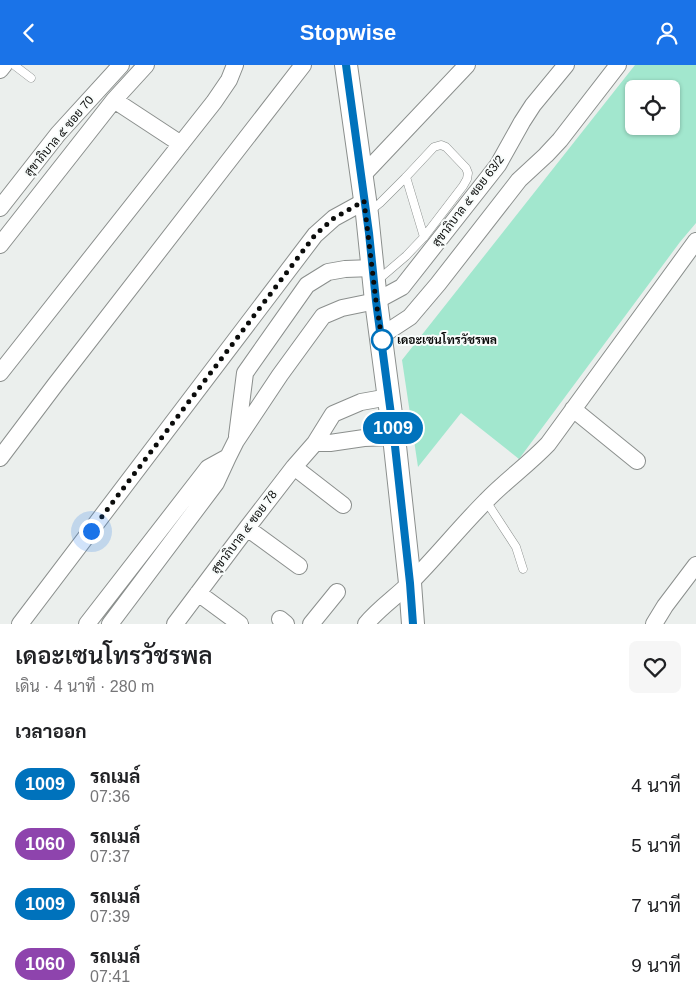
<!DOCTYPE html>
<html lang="th">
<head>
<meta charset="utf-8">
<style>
  :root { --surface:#fff; --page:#f6f6f6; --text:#202124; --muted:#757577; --accent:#1a73e8 }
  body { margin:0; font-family:Helvetica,Sarabun,sans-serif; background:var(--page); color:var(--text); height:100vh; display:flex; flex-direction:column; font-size:19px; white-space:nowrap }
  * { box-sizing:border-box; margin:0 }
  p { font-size:16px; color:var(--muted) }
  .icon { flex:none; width:28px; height:28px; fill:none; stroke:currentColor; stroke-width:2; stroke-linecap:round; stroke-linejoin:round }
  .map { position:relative; height:559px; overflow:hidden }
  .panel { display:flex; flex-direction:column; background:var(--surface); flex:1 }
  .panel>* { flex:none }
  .badge { padding:0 10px; border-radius:16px; font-size:18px; line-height:32px }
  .tools { position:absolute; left:625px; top:15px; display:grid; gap:10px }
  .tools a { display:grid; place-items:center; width:55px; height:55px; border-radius:8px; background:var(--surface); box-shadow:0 1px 4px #0004; font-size:25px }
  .you { position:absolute; width:25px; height:25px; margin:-12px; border:4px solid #fff; border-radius:50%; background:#1a73e8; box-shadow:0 0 0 8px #1a73e833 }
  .map>.badge { position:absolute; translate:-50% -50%; box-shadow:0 0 0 2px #fff }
  h2 { padding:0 15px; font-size:19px; line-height:45px }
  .round { display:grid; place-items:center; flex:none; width:52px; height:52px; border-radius:8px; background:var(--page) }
  .head { display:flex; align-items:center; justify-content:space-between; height:85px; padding:0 15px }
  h1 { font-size:24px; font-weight:600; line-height:38px }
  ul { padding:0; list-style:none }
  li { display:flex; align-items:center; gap:15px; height:60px; padding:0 15px }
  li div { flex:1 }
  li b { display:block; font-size:19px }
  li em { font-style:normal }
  li .badge { min-width:55px; font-weight:700; text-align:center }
  header { display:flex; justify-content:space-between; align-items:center; height:65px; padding:0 15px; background:var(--accent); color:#fff; font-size:22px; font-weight:600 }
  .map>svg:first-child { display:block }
  .green { fill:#a2e7ce; fill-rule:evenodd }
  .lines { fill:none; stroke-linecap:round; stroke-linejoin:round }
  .lane-casing { stroke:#8b8f8d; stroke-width:9 }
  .street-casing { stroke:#8b8f8d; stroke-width:18 }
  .secondary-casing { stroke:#8b8f8d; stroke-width:24 }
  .lane { stroke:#fff; stroke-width:8 }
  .street { stroke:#fff; stroke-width:16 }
  .secondary { stroke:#fff; stroke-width:22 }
  .line-casing { stroke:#fff; stroke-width:11 }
  .line { stroke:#0072bc; stroke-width:8 }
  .walk { stroke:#0b0c0b; stroke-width:5; stroke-dasharray:0 9 }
  .stop-dot { fill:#fff; stroke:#0072bc; stroke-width:2.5 }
  .labels { text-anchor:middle; stroke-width:4; stroke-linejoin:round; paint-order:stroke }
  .street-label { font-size:12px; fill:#0b0c0b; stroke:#f8fcfb }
  .stop-label { font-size:12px; font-weight:bold; fill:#0b0c0b; stroke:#f8fcfb; text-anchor:start }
</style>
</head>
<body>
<header><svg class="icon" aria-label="back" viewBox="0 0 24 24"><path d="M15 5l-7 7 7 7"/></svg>Stopwise<svg class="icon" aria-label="person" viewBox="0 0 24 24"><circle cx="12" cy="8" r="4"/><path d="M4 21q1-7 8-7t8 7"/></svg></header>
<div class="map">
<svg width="696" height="559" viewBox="0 0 696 559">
  <rect width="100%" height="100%" fill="#ebefed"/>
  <!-- green -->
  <path class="green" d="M 635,0 L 696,0 L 696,158 L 680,177 L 519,394 L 461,348 L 418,402 L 402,295 ZM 634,24 L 671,24 L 671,61 L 634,61 Z"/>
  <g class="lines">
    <defs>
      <path id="lane" d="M 14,0 L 31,13
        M 406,112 L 424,172
        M 370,146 L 380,138 L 406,112 L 434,82 L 441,80 L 446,82 L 466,103 L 468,108 L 467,114 L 463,121 L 424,172 L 406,191 L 378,215
        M 486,436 L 516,482 L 523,504"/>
      <path id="street" d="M 0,5 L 4,0
        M 114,35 L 146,0
        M 362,111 L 467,0
        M 0,143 L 58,69 L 121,0
        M 0,180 L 114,35 L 181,79
        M 381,271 L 410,252 L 438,219 L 519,115 L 546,90 L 560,75 L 618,0
        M 0,308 L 214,37 L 229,15 L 235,0
        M 573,344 L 637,396
        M 237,371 L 245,308 L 307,220 L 328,207 L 345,204 L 373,203
        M 315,378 L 330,378 L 364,373 L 394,372
        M 0,393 L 55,320 L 303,0
        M 294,402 L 343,440
        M 247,463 L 299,501
        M 198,528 L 240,559
        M 280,554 L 286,559
        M 20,559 L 315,170 L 334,153 L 365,136
        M 87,559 L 208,403 L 228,392
        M 110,559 L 216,418 L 228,392 L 236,376 L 280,310 L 323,251 L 342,243 L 376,236 L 402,222 L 498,100 L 522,57 L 533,40 L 566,0
        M 175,559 L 247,463 L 294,402 L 315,378 L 333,349 L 361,337 L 389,332
        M 311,559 L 337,527
        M 366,559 C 379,543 396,532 411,517 C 437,491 460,462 486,436 C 505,416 528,400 548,379 L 696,176
        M 654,559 L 665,541 L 696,500"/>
      <path id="secondary" d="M 346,0 L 367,149 L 376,236 L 394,372 L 410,518 L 413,559"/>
    </defs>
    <!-- lane casing -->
    <use href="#lane" class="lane-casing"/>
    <!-- street casing -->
    <use href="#street" class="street-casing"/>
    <!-- secondary casing -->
    <use href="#secondary" class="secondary-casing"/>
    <!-- lane -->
    <use href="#lane" class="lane"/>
    <!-- street -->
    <use href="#street" class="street"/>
    <!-- secondary -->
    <use href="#secondary" class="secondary"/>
  </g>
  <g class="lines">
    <defs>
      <path id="line" d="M 346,0 L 369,168 L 376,236 L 394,372 L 410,518 L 413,559"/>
    </defs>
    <!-- line casing -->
    <use href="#line" class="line-casing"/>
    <!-- line -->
    <use href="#line" class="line"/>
    <!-- walk -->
    <path class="walk" d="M 91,466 L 315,170 L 334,153 L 364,136 L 376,236 L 382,275"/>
  </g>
  <!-- markers -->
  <circle class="stop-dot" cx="382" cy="275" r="10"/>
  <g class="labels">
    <!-- street labels -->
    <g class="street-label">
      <text transform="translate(59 71) rotate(-50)" y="4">สุขาภิบาล ๕ ซอย 70</text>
      <text transform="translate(468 136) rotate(-53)" y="4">สุขาภิบาล ๕ ซอย 63/2</text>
      <text transform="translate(244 467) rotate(-53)" y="4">สุขาภิบาล ๕ ซอย 78</text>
    </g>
    <!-- stop labels -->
    <g class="stop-label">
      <text x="397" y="279">เดอะเซนโทรวัชรพล</text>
    </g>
  </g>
</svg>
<div class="tools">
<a><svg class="icon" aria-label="locate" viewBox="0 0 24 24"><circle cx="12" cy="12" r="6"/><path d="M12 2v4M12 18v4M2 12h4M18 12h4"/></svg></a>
</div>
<div class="you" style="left:91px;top:466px"></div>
<b class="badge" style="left:393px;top:363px;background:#0072bc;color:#fff">1009</b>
</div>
<section class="panel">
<div class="head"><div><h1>เดอะเซนโทรวัชรพล</h1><p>เดิน · 4 นาที · 280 m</p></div><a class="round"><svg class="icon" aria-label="heart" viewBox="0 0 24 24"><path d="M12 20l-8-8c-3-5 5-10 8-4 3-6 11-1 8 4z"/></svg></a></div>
<h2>เวลาออก</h2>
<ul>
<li><span class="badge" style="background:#0072bc;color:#fff">1009</span><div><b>รถเมล์</b><p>07:36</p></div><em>4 นาที</em></li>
<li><span class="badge" style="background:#8e44ad;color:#fff">1060</span><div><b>รถเมล์</b><p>07:37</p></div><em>5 นาที</em></li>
<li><span class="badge" style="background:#0072bc;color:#fff">1009</span><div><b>รถเมล์</b><p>07:39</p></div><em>7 นาที</em></li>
<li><span class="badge" style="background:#8e44ad;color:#fff">1060</span><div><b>รถเมล์</b><p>07:41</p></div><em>9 นาที</em></li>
</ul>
</section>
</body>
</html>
